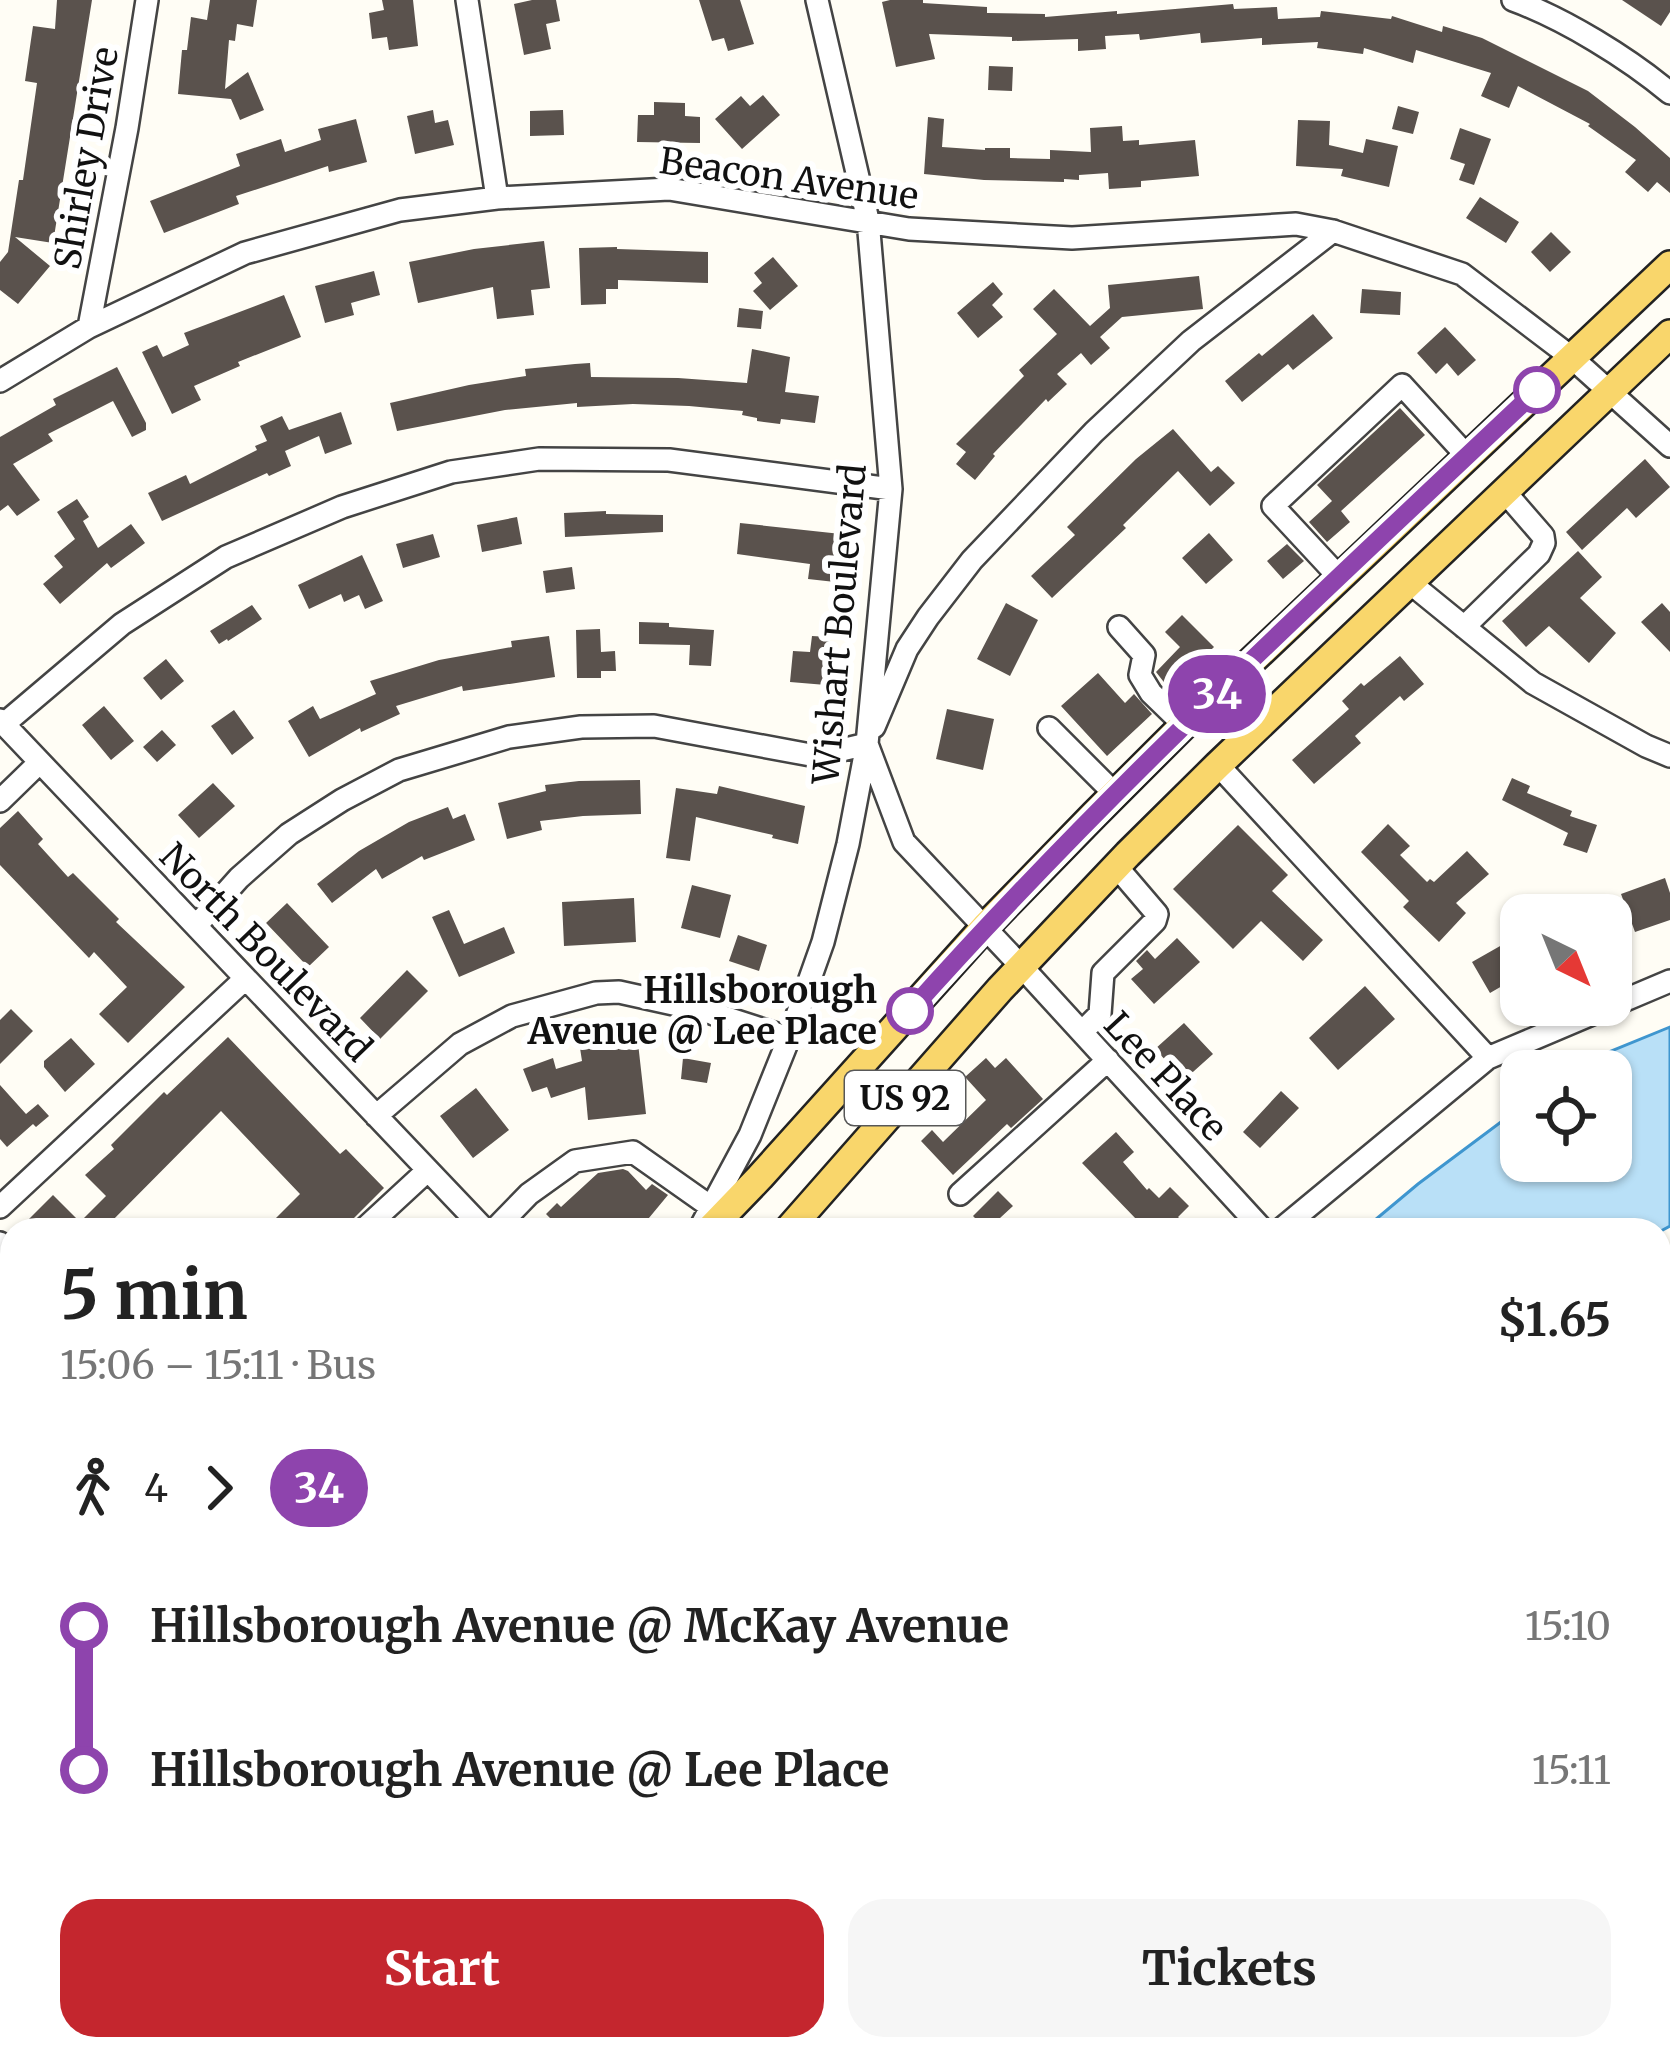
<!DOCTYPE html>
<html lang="en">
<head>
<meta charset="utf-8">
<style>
  :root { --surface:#fff; --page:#f6f6f6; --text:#222; --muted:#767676; --accent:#c4262e }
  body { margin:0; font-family:Merriweather,serif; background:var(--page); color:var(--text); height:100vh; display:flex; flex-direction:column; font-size:45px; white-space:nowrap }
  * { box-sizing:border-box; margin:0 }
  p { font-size:39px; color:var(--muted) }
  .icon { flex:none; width:66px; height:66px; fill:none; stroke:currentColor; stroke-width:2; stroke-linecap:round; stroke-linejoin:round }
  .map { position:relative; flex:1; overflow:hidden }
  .details { position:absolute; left:0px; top:1218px; width:1671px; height:843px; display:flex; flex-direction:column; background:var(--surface); border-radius:36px 36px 0 0; box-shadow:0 3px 9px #0004 }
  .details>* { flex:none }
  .badge { padding:0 24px; border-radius:39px; font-size:42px; line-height:78px }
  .needle { width:78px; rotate:137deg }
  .tools { position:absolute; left:1500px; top:894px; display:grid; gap:24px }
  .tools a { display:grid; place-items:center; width:132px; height:132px; border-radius:24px; background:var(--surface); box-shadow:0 3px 9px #0004; font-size:60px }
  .map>.badge { position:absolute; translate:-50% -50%; box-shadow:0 0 0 6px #fff }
  .legs { display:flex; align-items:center; gap:18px; height:132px; padding:0 60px; font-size:39px }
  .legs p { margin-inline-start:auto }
  .summary { display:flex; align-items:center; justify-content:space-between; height:204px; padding:0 60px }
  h1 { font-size:66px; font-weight:700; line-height:90px }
  .action { display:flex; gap:24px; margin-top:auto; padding:24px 60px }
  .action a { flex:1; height:138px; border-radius:36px; background:var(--accent); color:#fff; font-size:48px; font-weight:700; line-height:138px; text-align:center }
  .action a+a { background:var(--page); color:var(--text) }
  ul { padding:0 60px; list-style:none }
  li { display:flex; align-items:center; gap:42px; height:144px; font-size:45px }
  li i { display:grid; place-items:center; width:18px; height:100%; margin:0 15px; background:currentColor }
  li i::after { content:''; width:30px; height:30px; margin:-15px; border:9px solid; border-radius:50%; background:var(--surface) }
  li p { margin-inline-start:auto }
  li:first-child i { background:linear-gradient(#0000 50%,currentColor 0) }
  li:last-child i { background:linear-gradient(currentColor 50%,#0000 0) }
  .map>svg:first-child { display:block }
  .green { fill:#d5ebbd }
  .water { fill:#b9e0f7; stroke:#3f96cf; stroke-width:3 }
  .building { fill:#5a524d }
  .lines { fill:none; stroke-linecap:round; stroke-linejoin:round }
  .minor-casing { stroke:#444; stroke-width:26 }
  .major-casing { stroke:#222; stroke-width:32 }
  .path { stroke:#333; stroke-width:3; stroke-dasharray:12 6; stroke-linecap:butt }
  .minor { stroke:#fff; stroke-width:21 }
  .major { stroke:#f9d66b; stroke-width:27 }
  .line-1-casing { stroke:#fff; stroke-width:27 }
  .line-1 { stroke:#8e44ad; stroke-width:18 }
  .stop-1-dot { fill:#fff; stroke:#8e44ad; stroke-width:6 }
  .labels { text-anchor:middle; stroke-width:12; stroke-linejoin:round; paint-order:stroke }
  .shield { fill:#fff; stroke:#585858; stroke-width:3 }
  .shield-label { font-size:33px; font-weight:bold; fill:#111 }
  .street-label { font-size:36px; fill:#111; stroke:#fff }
  .stop-label { font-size:36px; font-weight:bold; fill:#111; stroke:#fff; text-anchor:end }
</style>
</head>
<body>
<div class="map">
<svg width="1670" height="2060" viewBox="0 0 1670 2060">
  <rect width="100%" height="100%" fill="#fffdf5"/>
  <!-- green -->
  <path class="green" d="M 1096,2049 L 1425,2049 L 1435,2060 L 1084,2060 Z"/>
  <!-- water -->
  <path class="water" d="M 1670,1027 L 1670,1226 L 1659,1232 L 1659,1230 L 1363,1230 L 1418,1184 L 1521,1107 L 1521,1161 L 1611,1161 L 1611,1071 L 1573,1071 L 1589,1060 Z
    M 0,1666 L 12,1673 L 12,1940 L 0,1928 Z"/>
  <!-- building -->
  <path class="building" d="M 57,0 L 92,0 L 53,243 L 15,237 L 50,266 L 18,304 L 0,290 L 0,262 L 8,252 L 19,180 L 23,180 L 37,83 L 25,81 L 33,26 L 55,29 Z
    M 210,0 L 257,0 L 253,27 L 237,24 L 235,41 L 229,40 L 225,89 L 248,72 L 264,110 L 240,120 L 231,99 L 178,94 L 182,50 L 187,50 L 191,17 L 207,20 Z
    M 382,0 L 413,0 L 418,46 L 389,50 L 387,37 L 372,39 L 369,13 L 384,10 Z
    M 532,0 L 556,0 L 560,21 L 546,24 L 551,49 L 524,55 L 514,4 Z
    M 699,0 L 740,0 L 754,44 L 728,51 L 724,38 L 712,41 Z
    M 890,0 L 923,0 L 923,3 L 987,7 L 987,13 L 1045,14 L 1045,17 L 1117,11 L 1117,14 L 1233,4 L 1234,9 L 1277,7 L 1278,19 L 1320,17 L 1321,11 L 1391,19 L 1392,16 L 1442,32 L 1443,26 L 1482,38 L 1588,91 L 1635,127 L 1670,158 L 1670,193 L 1657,182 L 1648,192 L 1625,172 L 1636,160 L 1588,126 L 1590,124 L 1518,86 L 1509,108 L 1481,96 L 1491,73 L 1416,50 L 1413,63 L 1364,48 L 1363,54 L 1317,48 L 1318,42 L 1262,45 L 1262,38 L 1201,43 L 1200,33 L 1140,40 L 1139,34 L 1105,36 L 1106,49 L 1078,51 L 1078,39 L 1012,41 L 1012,37 L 929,34 L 935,59 L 896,67 L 882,2 Z
    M 1622,0 L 1670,0 L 1670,12 L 1661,26 Z
    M 989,66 L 1013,67 L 1012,91 L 988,90 Z
    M 763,95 L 780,115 L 742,149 L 715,119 L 741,96 L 750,106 Z
    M 654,102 L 685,103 L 685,116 L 700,117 L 700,143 L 637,142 L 638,115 L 654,115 Z
    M 1398,106 L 1419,112 L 1413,134 L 1392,129 Z
    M 433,110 L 435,123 L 448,120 L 454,145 L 415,154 L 407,116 Z
    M 563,110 L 564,135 L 530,136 L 530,111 Z
    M 928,117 L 944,119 L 942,147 L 985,150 L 985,148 L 1010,148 L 1010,158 L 1050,159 L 1050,150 L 1091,152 L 1090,128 L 1122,126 L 1123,141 L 1139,140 L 1139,145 L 1195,140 L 1199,176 L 1141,181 L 1141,187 L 1109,189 L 1108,173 L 1079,175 L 1079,180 L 1064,179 L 1064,182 L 984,180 L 924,174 Z
    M 356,119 L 367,162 L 329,172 L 328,166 L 236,196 L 239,204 L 164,233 L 150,201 L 240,166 L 236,154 L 281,139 L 285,152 L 321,140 L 318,129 Z
    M 1298,120 L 1330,121 L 1329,145 L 1363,153 L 1366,139 L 1398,146 L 1389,187 L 1341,176 L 1343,169 L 1296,166 Z
    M 1460,128 L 1491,139 L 1474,185 L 1459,180 L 1465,164 L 1450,159 Z
    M 1480,197 L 1519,222 L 1506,243 L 1466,218 Z
    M 1551,232 L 1571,252 L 1550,272 L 1531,252 Z
    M 544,241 L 550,288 L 531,290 L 534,315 L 497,319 L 493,287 L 418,303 L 409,262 L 474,249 Z
    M 617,247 L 617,249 L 708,252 L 708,283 L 618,280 L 618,289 L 606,289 L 606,304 L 581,305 L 579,248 Z
    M 773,257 L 798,286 L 770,310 L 753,291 L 762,283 L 754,273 Z
    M 374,271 L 380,295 L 351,303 L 354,315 L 325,323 L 315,286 Z
    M 1199,276 L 1203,309 L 1122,317 L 1100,337 L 1110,348 L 1091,365 L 1081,353 L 1057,374 L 1067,384 L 1048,402 L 1046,399 L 993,454 L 995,456 L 975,480 L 956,464 L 966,452 L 956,444 L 1024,376 L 1019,370 L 1057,334 L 1033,309 L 1054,289 L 1090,326 L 1110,308 L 1108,285 Z
    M 993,282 L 1003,294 L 992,305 L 1003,317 L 978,338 L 957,313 Z
    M 1362,289 L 1401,292 L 1400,315 L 1360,313 Z
    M 284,295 L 301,337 L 238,362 L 240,366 L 194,386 L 201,400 L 172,414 L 142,352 L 157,345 L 163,357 L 189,345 L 184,333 Z
    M 739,308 L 763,311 L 761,329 L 737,327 Z
    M 1313,314 L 1333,338 L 1293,370 L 1288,364 L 1242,402 L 1225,381 L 1259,353 L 1262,356 Z
    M 1445,327 L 1476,360 L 1458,376 L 1447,363 L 1436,374 L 1417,353 Z
    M 752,349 L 790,357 L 785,392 L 819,396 L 815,423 L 781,419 L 780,424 L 757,421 L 757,418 L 742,415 L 743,411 L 689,406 L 633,404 L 577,407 L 577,403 L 505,410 L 397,431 L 390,403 L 469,385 L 526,376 L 525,369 L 575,364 L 590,363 L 591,377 L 678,378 L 747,383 Z
    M 117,367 L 146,423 L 146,430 L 132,437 L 113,401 L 48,434 L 53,441 L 13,464 L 40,500 L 17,516 L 8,505 L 0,511 L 0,437 L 56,405 L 53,399 Z
    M 1400,408 L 1425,435 L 1341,511 L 1350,522 L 1327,542 L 1309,522 L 1332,501 L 1317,485 Z
    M 341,412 L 352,444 L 325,454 L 319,436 L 285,451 L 291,466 L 269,476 L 267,473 L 162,521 L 148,493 L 186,475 L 190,484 L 257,450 L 255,446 L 267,441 L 260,426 L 282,416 L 289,430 Z
    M 1173,429 L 1211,472 L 1218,466 L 1235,483 L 1210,506 L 1178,471 L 1123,525 L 1126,528 L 1052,598 L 1031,576 L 1075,535 L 1067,527 L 1136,459 Z
    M 1645,459 L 1670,487 L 1636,518 L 1627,508 L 1582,550 L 1566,532 Z
    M 77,499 L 89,517 L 83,521 L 98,548 L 131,524 L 145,543 L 111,568 L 107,563 L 60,604 L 43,584 L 63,567 L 54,556 L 75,539 L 57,512 Z
    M 606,511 L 606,514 L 663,515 L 663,532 L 565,537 L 564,513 Z
    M 517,517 L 522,544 L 482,552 L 477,525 Z
    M 740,523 L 841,534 L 835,582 L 808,579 L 810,564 L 737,554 Z
    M 1209,533 L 1233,560 L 1206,584 L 1182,558 Z
    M 433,534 L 440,557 L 403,568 L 396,544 Z
    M 1287,544 L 1304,561 L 1283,579 L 1267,561 Z
    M 1578,551 L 1602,577 L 1580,598 L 1616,633 L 1589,663 L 1549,626 L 1526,647 L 1502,621 Z
    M 362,555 L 383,601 L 365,609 L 359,595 L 344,602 L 341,594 L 309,609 L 298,585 Z
    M 572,567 L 575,589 L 546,593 L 543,571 Z
    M 1006,603 L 1038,620 L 1010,676 L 977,659 Z
    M 1662,603 L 1670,612 L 1670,652 L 1641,622 Z
    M 252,605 L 262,619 L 228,641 L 227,639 L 219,644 L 210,631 Z
    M 1182,615 L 1214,647 L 1170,690 L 1156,672 L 1180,647 L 1165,632 Z
    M 639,622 L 669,623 L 669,627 L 714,630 L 711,666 L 689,665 L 690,645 L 639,644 Z
    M 600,629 L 601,652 L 615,651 L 616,671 L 601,671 L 601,678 L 577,678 L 576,630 Z
    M 549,636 L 555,677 L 463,691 L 462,686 L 396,706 L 400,714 L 361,732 L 360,728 L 309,757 L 288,721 L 313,706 L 320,719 L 376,694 L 370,681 L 439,660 L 512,647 L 511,641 Z
    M 812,636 L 829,637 L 826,685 L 790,682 L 793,651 L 810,652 Z
    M 1400,656 L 1424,684 L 1404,701 L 1400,696 L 1355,736 L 1361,743 L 1314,784 L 1292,760 L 1349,709 L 1342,701 L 1361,683 L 1364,686 Z
    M 166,659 L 184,681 L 161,700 L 143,678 Z
    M 1098,673 L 1125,703 L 1134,694 L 1152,714 L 1107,756 L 1061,706 Z
    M 104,706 L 134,741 L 111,760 L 82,725 Z
    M 947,709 L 994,719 L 983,770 L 936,759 Z
    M 234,710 L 254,738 L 232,755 L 211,726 Z
    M 162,730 L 176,745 L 157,762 L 143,747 Z
    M 1512,778 L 1530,786 L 1527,793 L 1572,811 L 1570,816 L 1597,825 L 1587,853 L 1563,845 L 1568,833 L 1502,800 Z
    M 640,780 L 641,814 L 583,816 L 540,821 L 542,830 L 507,839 L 498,803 L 546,791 L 545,785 L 579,781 Z
    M 213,783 L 235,806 L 199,838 L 178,815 Z
    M 719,786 L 805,806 L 798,844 L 772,838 L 773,835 L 696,817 L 690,861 L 666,858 L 676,788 L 717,794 Z
    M 448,807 L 453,819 L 465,814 L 475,840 L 424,860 L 422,856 L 382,879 L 376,869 L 332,903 L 317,884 L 359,851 L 409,822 Z
    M 18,811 L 43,839 L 38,844 L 68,877 L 73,873 L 119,919 L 116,922 L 185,987 L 128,1043 L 99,1014 L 127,987 L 94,952 L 89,958 L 0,865 L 0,828 Z
    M 1388,824 L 1410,846 L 1400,855 L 1427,882 L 1430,879 L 1434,882 L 1467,851 L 1489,874 L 1456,903 L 1466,913 L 1439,942 L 1403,907 L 1409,901 L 1361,852 Z
    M 1238,825 L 1288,875 L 1272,891 L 1323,940 L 1303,961 L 1261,921 L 1233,949 L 1173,889 Z
    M 1665,878 L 1670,893 L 1670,920 L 1635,932 L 1621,894 Z
    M 692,885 L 731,895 L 720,938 L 681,928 Z
    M 634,898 L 636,942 L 564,946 L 562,902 Z
    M 287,903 L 329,947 L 308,967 L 266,923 Z
    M 449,910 L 464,944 L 504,927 L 515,953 L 459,977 L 432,917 Z
    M 738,935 L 767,945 L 759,971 L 729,961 Z
    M 1516,937 L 1521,947 L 1521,975 L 1490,993 L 1472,962 Z
    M 1177,938 L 1200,962 L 1154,1004 L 1131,979 L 1143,969 L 1136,961 L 1147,950 L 1155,959 Z
    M 407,970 L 428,991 L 380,1039 L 360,1018 Z
    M 1365,986 L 1395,1019 L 1338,1070 L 1309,1038 Z
    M 11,1009 L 33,1031 L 0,1064 L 0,1020 Z
    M 1184,1023 L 1213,1054 L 1184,1080 L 1155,1049 Z
    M 228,1037 L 340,1154 L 346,1149 L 384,1188 L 342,1230 L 264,1230 L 300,1194 L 221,1111 L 103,1230 L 18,1230 L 53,1195 L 80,1222 L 106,1196 L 85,1175 L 114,1149 L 111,1145 L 164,1092 L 167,1095 Z
    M 71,1038 L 95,1064 L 65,1092 L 44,1067 L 44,1061 Z
    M 638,1043 L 646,1114 L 588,1120 L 585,1087 L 551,1098 L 547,1087 L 532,1092 L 523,1069 L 553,1058 L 556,1069 L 582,1061 L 580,1048 Z
    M 683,1058 L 711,1063 L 707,1083 L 681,1079 Z
    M 986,1058 L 995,1068 L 1006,1058 L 1043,1099 L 1011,1128 L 1007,1124 L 953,1175 L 921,1141 L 932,1130 L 943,1142 L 986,1100 L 965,1077 Z
    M 0,1085 L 26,1114 L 38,1104 L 49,1116 L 36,1127 L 33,1124 L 7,1147 L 0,1139 Z
    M 476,1088 L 509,1130 L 473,1158 L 440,1116 Z
    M 1281,1091 L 1299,1108 L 1260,1148 L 1243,1132 Z
    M 1116,1132 L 1134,1152 L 1123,1162 L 1147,1190 L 1149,1188 L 1159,1198 L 1170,1187 L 1189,1206 L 1178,1217 L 1191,1230 L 1127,1230 L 1137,1220 L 1082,1163 Z
    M 623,1169 L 628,1171 L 646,1190 L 652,1184 L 668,1195 L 639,1230 L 540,1230 L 551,1219 L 546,1214 L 557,1203 L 561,1207 L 598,1173 Z
    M 998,1191 L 1013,1206 L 987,1230 L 973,1216 Z"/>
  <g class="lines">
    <defs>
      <path id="minor" d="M 467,0 L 497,198
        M 1513,0 C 1565,19 1628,58 1670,93
        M 89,327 L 127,128 L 147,0
        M 0,381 L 89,327 L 245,253 L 400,210 L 497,198 L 669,189 L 909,229 L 1072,238 L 1296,224 L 1333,231 L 1462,274 L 1571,357 L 1670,446
        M 1339,577 L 1273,506 L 1402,385 L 1467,456
        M 1409,582 L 1533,683 L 1646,746 L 1670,756
        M 1119,627 L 1144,655 L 1140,675 L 1151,693 L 1184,725
        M 1464,627 L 1539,554 L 1544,543 L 1543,536 L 1504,491
        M 0,720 L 485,1230
        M 4,724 L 122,624 L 226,557 L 342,507 L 451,472 L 539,459 L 669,460 L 891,489
        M 874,727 L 907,649 L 928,617 L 972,560 L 1094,432 L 1191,341 L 1333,231
        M 1049,728 L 1115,794
        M 867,744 L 904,842 L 1021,966 L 1263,1230
        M 1218,765 L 1488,1058
        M 0,801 L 40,762
        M 196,926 L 239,878 L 289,834 L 342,800 L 399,770 L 509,737 L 581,727 L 654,726 L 816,756 L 867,744
        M 1082,1032 L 1100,1014 L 1103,973 L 1155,921 L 1157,914 L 1116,866
        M 376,1116 L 460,1044 L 512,1016 L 596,993 L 619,992 L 705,1011 L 789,1038
        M 960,1194 L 1108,1060
        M 0,1207 L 245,979
        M 363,1230 L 428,1170
        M 494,1230 L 529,1194 L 575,1161 L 633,1152 L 711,1207
        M 699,1230 L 750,1135 L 789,1038 L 823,942 L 848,844 L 867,744 L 891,489 L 868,220 L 817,0
        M 1280,1230 L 1488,1058 L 1670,981
        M 0,1243 L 12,1256
        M 0,1570 L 12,1559
        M 1659,2002 L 1670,1991
        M 1044,2060 L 1056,2049
        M 1597,2060 L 1608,2049"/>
      <path id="major" d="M 709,1230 L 760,1177 L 985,927 L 1094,815 L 1188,721 L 1670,265
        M 788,1230 L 1000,989 L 1128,854 L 1218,765 L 1670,334
        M 0,1905 L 12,1894
        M 0,1997 L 12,1986"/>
    </defs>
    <!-- minor casing -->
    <use href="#minor" class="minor-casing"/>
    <!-- major casing -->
    <use href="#major" class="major-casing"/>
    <!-- path -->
    <path class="path" d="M 0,1951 L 10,1965
      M 0,2051 L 12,2042"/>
    <!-- minor -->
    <use href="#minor" class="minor"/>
    <!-- major -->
    <use href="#major" class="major"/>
  </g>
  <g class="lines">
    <defs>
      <path id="line-1" d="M 910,1011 C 1106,791 1323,592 1537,390"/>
    </defs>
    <!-- line-1 casing -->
    <use href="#line-1" class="line-1-casing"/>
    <!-- line-1 -->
    <use href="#line-1" class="line-1"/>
  </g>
  <!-- markers -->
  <g class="stop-1-dot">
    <circle cx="1537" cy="390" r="21"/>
    <circle cx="910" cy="1011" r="21"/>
  </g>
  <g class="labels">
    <!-- shield labels -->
    <rect class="shield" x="845" y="1071" width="120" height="54" rx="9"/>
    <g class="shield-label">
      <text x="905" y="1110">US 92</text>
    </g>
    <!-- street labels -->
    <g class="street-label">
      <text transform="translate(86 158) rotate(-80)" y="13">Shirley Drive</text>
      <text transform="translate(789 178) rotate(8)" y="13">Beacon Avenue</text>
      <text transform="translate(839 624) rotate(-85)" y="13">Wishart Boulevard</text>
      <text transform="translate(266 952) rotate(46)" y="13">North Boulevard</text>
      <text transform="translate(1166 1076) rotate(47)" y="13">Lee Place</text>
    </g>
    <!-- stop labels -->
    <g class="stop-label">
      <text x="877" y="1003">Hillsborough<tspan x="877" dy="41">Avenue @ Lee Place</tspan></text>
    </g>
  </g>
</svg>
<div class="tools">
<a><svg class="needle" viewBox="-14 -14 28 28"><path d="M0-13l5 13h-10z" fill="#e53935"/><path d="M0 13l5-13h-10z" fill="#767676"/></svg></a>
<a><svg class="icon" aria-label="locate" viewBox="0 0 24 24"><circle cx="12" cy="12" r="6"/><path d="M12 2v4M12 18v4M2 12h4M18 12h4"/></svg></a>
</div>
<b class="badge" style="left:1217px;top:694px;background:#8e44ad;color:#fff">34</b>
<section class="details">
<div class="summary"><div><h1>5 min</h1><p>15:06 – 15:11 · Bus</p></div><b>$1.65</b></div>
<div class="legs"><svg class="icon" aria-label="walk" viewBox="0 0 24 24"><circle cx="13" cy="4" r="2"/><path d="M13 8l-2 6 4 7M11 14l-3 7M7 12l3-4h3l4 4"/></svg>4<svg class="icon" aria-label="forward" viewBox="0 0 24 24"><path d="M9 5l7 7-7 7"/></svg><b class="badge" style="background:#8e44ad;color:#fff">34</b></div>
<ul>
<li><i style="color:#8e44ad"></i><b>Hillsborough Avenue @ McKay Avenue</b><p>15:10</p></li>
<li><i style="color:#8e44ad"></i><b>Hillsborough Avenue @ Lee Place</b><p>15:11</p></li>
</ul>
<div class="action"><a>Start</a><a>Tickets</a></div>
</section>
</div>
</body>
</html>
